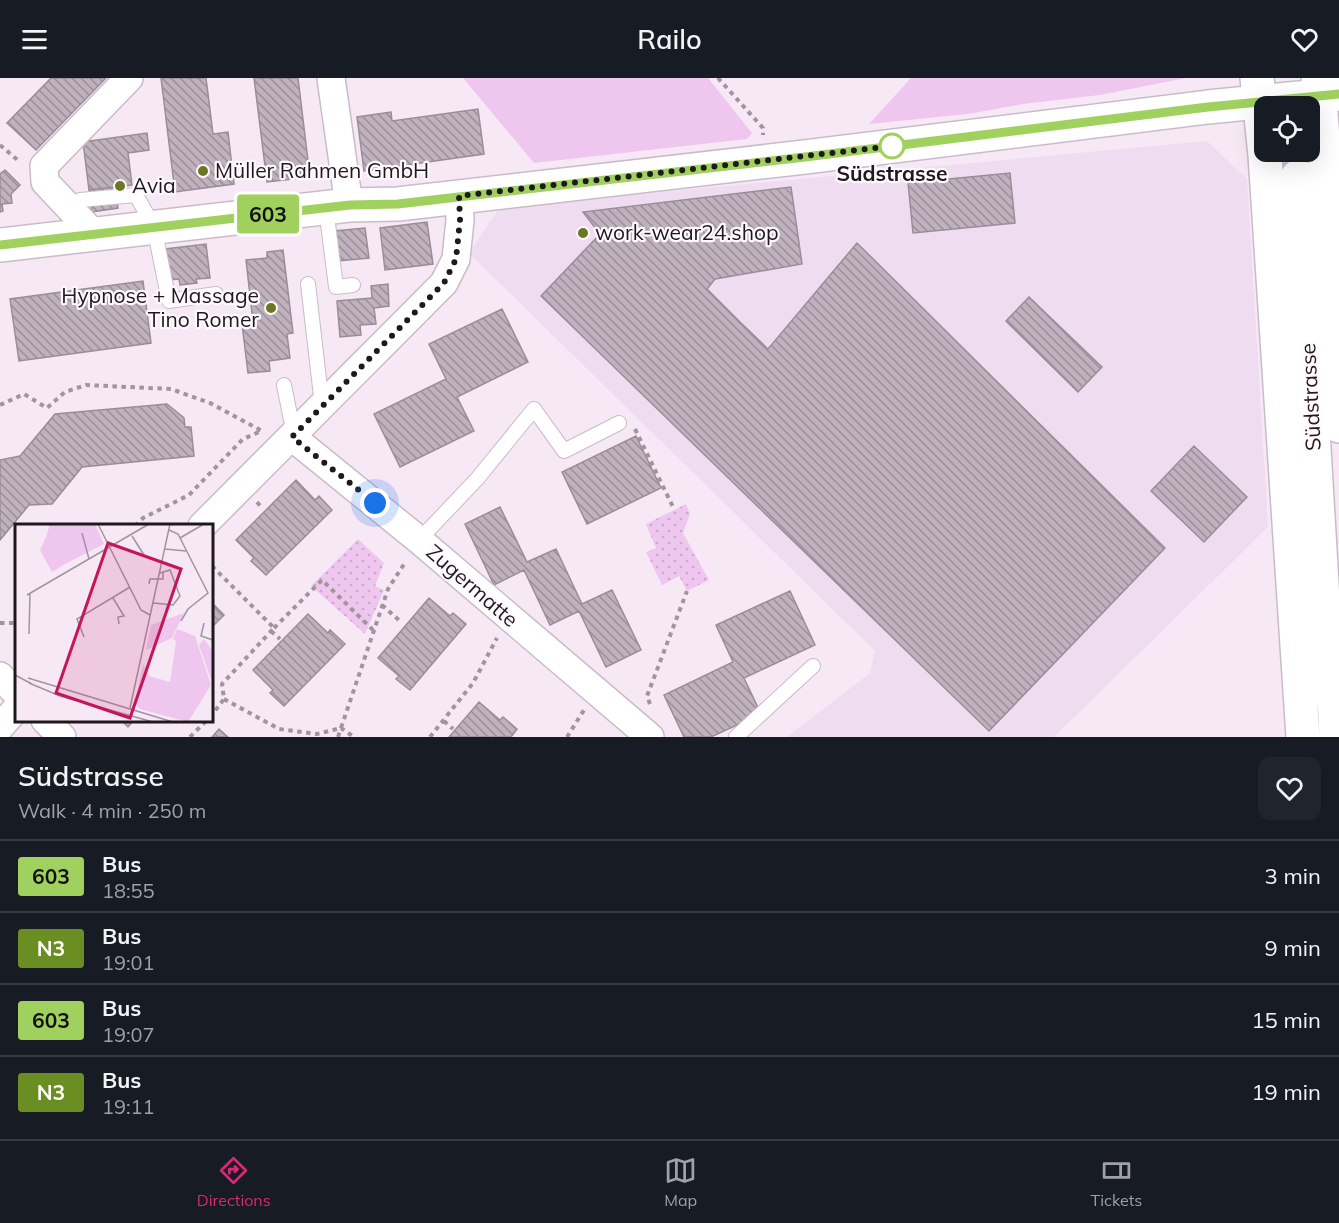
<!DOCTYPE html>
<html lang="en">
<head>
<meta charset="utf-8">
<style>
  :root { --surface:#171b24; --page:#20242c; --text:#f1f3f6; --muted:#9ea1a6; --line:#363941; --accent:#db2777 }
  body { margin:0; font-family:Mulish,sans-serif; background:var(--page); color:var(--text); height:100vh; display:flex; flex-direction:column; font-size:22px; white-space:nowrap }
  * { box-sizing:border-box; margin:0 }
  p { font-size:20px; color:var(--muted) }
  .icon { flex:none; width:33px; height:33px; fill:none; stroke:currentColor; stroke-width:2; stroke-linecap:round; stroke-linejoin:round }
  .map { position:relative; height:659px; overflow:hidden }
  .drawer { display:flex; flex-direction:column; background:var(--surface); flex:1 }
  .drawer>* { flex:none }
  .badge { padding:0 12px; border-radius:4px; font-size:21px; line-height:39px }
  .controls { position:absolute; left:1254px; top:18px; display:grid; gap:12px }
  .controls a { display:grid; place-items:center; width:66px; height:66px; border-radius:12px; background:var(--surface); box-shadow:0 6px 24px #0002; font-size:30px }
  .you { position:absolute; width:30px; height:30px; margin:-15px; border:4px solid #fff; border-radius:50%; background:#1a73e8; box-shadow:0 0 0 9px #1a73e833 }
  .map>.badge { position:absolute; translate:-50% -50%; box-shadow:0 0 0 3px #fff }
  .round { display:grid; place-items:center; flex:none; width:63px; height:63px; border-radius:12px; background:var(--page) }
  .head { display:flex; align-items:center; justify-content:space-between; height:102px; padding:0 18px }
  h1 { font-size:28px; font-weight:600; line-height:45px }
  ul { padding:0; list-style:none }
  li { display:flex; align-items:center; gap:18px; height:72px; padding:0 18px; border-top:2px solid var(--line) }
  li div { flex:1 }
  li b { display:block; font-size:22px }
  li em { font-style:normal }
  li .badge { min-width:66px; font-weight:700; text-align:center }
  header { display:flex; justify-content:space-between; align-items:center; height:78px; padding:0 18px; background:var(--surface); font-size:27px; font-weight:600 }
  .tab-bar { display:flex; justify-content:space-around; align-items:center; height:84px; border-top:2px solid var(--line); background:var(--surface); font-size:16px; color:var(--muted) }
  .tab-bar a { display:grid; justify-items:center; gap:3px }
  .tab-bar .current { color:var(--accent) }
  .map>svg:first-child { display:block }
  .built { fill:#f0dcf0 }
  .grass { fill:#efc7ee }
  .park { fill:url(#park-dots) }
  .building { fill:url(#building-back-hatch); stroke:#9a8d9a; stroke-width:1.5 }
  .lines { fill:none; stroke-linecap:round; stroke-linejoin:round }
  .secondary-tunnel { stroke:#d6c9d5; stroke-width:33; stroke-dasharray:33 16; stroke-linecap:butt }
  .lane-casing { stroke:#c9bcc9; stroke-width:16 }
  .street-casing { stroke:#c9bcc9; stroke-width:30 }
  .secondary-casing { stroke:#c9bcc9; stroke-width:36 }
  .path { stroke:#a0959f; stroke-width:4; stroke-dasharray:4.5 4.5; stroke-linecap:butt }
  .lane { stroke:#fff; stroke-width:14 }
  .street { stroke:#fff; stroke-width:27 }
  .secondary { stroke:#fff; stroke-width:33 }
  .line-casing { stroke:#fff; stroke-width:14 }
  .line { stroke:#a0d15f; stroke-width:9 }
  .walk { stroke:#1e191d; stroke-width:6; stroke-dasharray:0 10.8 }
  .stop-dot { fill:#fff; stroke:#a0d15f; stroke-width:3 }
  .poi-dot { fill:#6b7722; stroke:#fff9fe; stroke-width:2 }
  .labels { text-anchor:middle; stroke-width:4.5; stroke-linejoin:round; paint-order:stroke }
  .poi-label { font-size:21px; fill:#1e191d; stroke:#fff9fe; text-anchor:start }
  .stop-label { font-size:21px; font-weight:bold; fill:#1e191d; stroke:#fff9fe }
  .street-label { font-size:21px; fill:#1e191d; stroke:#fff9fe }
  .inset-road { fill:none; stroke:#a0959f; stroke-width:1.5 }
  .view { fill:#c2185b; fill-opacity:0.15; stroke:#c2185b; stroke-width:3 }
  .inset-edge { fill:none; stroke:#1e191d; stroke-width:3 }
</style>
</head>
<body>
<header><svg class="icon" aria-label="menu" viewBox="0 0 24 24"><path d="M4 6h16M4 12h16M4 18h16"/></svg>Railo<svg class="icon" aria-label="heart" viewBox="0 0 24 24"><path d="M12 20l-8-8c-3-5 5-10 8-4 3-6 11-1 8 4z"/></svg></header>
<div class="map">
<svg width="1339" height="659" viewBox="0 0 1339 659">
  <defs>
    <pattern id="park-dots" width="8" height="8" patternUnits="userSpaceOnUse" patternTransform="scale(1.5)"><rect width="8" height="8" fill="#efc7ee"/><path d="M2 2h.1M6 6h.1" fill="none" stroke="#cac" stroke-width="1.8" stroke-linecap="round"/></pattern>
    <pattern id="building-back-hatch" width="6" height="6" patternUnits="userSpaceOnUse" patternTransform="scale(1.5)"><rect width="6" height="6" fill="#bfb1be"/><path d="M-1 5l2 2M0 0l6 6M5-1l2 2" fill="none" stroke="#9b8f9a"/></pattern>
  </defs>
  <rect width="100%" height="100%" fill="#f7e8f6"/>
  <!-- built -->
  <path class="built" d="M 1207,63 L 1247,101 L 1268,449 L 1054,659 L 787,659 L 870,595 L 875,573 L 469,175 L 500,129 Z"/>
  <!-- grass -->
  <path class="grass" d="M 463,0 L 708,0 L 752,55 L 747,61 L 534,85 Z
    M 911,0 L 1186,0 L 1100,17 L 1023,26 L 968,36 L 869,46 Z"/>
  <!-- park -->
  <path class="park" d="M 686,426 L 690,436 L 683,455 L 709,502 L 687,513 L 679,498 L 662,507 L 646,474 L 656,470 L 646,446 Z
    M 358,461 L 384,485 L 375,508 L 384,512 L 365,556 L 311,508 Z"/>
  <!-- building -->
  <path class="building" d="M 51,0 L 106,0 L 36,72 L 7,45 Z
    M 161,0 L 206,0 L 213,56 L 228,54 L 234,106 L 175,114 Z
    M 254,0 L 298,0 L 309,91 L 301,91 L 301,100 L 267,104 Z
    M 478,31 L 484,76 L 364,93 L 357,39 L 391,34 L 392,43 Z
    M 147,55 L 149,72 L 128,75 L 132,107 L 89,112 L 83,64 Z
    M 5,92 L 20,107 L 11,116 L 12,125 L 2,126 L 3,133 L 0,134 L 0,96 Z
    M 1010,95 L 1015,145 L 913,155 L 908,105 Z
    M 115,109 L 118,130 L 92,134 L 89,112 Z
    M 791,109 L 802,186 L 715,201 L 707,211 L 741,245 L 768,271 L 857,165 L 1165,470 L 989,653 L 541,218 L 600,156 L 583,134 Z
    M 427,144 L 433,186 L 385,192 L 380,150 Z
    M 365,150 L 369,180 L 338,183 L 334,153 Z
    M 206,166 L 210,200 L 196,201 L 197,205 L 180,207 L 179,201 L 169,202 L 165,171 Z
    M 283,172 L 293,255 L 287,256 L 290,280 L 269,283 L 270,293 L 248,295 L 242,246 L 253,244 L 246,182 L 267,180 L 267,174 Z
    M 143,203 L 151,265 L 19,283 L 10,221 Z
    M 388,206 L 389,228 L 374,230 L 376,246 L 360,247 L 361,257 L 340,259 L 337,223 L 372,220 L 371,208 Z
    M 1029,219 L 1102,289 L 1078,314 L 1006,243 Z
    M 502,231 L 528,284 L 457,319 L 474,353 L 400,389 L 374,336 L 446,301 L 429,266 Z
    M 167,326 L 184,340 L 185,349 L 191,349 L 194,378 L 82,389 L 52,426 L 29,427 L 0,462 L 0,382 L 20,378 L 55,336 Z
    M 636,358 L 661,410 L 587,446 L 562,394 Z
    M 1194,368 L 1247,419 L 1204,464 L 1151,413 Z
    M 296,402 L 315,422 L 319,418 L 332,432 L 266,497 L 251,483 L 254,480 L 236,462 Z
    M 500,429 L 527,484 L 556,471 L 582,526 L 612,512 L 641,572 L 606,589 L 579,533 L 550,547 L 524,492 L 494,507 L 465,446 Z
    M 790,513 L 815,567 L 744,600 L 761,636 L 711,659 L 684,659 L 664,617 L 733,584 L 716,547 Z
    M 429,520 L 450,538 L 453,535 L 466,546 L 410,612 L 396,601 L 399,598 L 378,580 Z
    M 212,525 L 224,537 L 212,549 Z
    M 308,536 L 328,555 L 330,552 L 345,566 L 284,628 L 270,615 L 273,612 L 253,592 Z
    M 479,624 L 500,642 L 503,639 L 517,651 L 511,659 L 449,659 Z
    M 121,642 L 134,642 L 128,649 Z
    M 219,651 L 228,659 L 212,659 Z"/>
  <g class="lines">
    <!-- secondary-tunnel -->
    <path class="secondary-tunnel" d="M 1296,74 L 1298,98"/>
    <defs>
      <path id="lane" d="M 326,130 L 336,209 L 353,207
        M 73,134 L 80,122 L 136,117 L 154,149 L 169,223 L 216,216
        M 308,206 L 322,327
        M 284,307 L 294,357
        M 419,462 L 477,401 L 534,331 L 564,373 L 619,345
        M 736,659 L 813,588"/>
      <path id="street" d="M 331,0 L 349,127
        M 94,156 L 45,104 L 44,88 L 129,0
        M 292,359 L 419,462 L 650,659
        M 202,448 L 444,205 L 456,181 L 460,142 L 459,118
        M 0,598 L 16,615
        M 45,642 L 62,659
        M 0,649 L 16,631"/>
      <path id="secondary" d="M 1257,0 L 1265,77 L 1303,659
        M 1318,0 L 1325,85 L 1339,348
        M 1298,98 L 1324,540 L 1335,634 L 1336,659
        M 0,167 L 349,127 L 398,126 L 805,79 L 1208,29 L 1339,16"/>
    </defs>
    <!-- lane casing -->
    <use href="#lane" class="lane-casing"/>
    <!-- street casing -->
    <use href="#street" class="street-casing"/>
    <!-- secondary casing -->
    <use href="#secondary" class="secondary-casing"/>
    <!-- path -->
    <path class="path" d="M 718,0 L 763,50 L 763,57
      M 0,67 L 20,84
      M 0,327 L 24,316 L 47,330 L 65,314 L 86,307 L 171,311 L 210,325 L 264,354
      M 635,351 L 674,431
      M 257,424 L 262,430
      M 135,448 L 143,440 L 189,417 L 243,361 L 259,354
      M 212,488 L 274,550 L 222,606 L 224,621 L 212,637
      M 382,527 L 401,544
      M 0,545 L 16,545
      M 274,550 L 322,502 L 374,553
      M 271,553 L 280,561
      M 224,621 L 279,651 L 317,656 L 341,650 L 388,511 L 406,483
      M 650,626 L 647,618 L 687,513
      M 444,643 L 453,651
      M 190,659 L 207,642
      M 338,659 L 341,650 L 354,659
      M 430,659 L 473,605 L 497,560
      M 567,659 L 584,632"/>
    <!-- lane -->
    <use href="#lane" class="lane"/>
    <!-- street -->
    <use href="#street" class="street"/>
    <!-- secondary -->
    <use href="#secondary" class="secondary"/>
  </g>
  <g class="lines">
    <defs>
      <path id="line" d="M 0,167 L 350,127 L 398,126 L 805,79 L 1208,29 L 1339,16"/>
    </defs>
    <!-- line casing -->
    <use href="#line" class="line-casing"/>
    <!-- line -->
    <use href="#line" class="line"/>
    <!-- walk -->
    <path class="walk" d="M 375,425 L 292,359 L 444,205 L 456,181 L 460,142 L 459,118 L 892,68"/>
  </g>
  <!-- markers -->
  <circle class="stop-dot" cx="892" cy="68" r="12"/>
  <g class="poi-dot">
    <circle cx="203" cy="93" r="6"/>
    <circle cx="120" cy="108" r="6"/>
    <circle cx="583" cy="155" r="6"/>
    <circle cx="271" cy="230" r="6"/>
  </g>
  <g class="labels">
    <!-- poi labels -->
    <g class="poi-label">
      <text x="215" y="100">Müller Rahmen GmbH</text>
      <text x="132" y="115">Avia</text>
      <text x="595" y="162">work-wear24.shop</text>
      <text x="259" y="225" text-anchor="end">Hypnose + Massage<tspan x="259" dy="24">Tino Romer</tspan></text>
    </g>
    <!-- stop labels -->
    <g class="stop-label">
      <text x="892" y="103">Südstrasse</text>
    </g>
    <!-- street labels -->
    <g class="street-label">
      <text transform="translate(1311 319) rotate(-93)" y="7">Südstrasse</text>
      <text transform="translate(472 508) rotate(41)" y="7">Zugermatte</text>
    </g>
  </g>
  <!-- overview -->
  <g transform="translate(15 446)">
    <rect width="198" height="198" fill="#f7e8f6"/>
    <path d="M 32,11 L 47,42 L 37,48 L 25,26 ZM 169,89 L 157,114 L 131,126 L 136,101 ZM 162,105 L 180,112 L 196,161 L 173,198 L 125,185 L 120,179 L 128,140 L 134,152 L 155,158 L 161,117 L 158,115 ZM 189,115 L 198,128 L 198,161 L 184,121 Z" fill="#efc7ee"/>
    <path d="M 35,0 L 80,0 L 89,20 L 46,42 L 31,13 Z" fill="#efc7ee"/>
    <path class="inset-road" d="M 83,0 L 126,86 L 135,91M 154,6 L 163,10 L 193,69 L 173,85 L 166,97M 67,9 L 74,35M 117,12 L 129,31M 165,14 L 189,0M 150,25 L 171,27M 134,60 L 135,55 L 148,55 L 148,48M 12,71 L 134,0M 98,74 L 109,92 L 103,93 L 104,100M 138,79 L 158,81 L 165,72 L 155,46 L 145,49M 189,99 L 186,112 L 198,116M 14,110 L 15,69M 69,113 L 62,95 L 115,63M 0,151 L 17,160M 13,154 L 158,198M 14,159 L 45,172 L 138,198M 115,184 L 155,0"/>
    <path class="view" d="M 93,19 L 166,45 L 115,194 L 41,169 Z"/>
    <rect width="198" height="198" class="inset-edge"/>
  </g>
</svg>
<div class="controls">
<a><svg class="icon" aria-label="locate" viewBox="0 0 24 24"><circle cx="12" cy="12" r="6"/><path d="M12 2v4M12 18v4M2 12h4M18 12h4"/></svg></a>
</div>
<div class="you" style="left:375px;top:425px"></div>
<b class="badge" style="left:268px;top:136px;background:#a0d15f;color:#111">603</b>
</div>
<section class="drawer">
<div class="head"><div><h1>Südstrasse</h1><p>Walk · 4 min · 250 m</p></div><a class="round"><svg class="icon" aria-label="heart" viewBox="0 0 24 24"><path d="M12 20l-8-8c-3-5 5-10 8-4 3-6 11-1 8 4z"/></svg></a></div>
<ul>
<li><span class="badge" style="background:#a0d15f;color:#111">603</span><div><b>Bus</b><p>18:55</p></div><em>3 min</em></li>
<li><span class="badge" style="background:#6b8e23;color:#fff">N3</span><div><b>Bus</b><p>19:01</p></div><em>9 min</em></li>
<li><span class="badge" style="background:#a0d15f;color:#111">603</span><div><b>Bus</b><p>19:07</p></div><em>15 min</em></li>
<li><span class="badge" style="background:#6b8e23;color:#fff">N3</span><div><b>Bus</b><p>19:11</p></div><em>19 min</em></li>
</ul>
</section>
<nav class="tab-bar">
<a class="current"><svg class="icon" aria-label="directions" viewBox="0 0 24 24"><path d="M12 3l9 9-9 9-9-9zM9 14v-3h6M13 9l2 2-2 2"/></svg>Directions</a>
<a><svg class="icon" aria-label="map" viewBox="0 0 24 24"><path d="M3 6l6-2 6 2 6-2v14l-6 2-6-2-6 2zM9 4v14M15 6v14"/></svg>Map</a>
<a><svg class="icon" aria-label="tickets" viewBox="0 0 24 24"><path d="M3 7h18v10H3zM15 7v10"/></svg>Tickets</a>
</nav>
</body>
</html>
